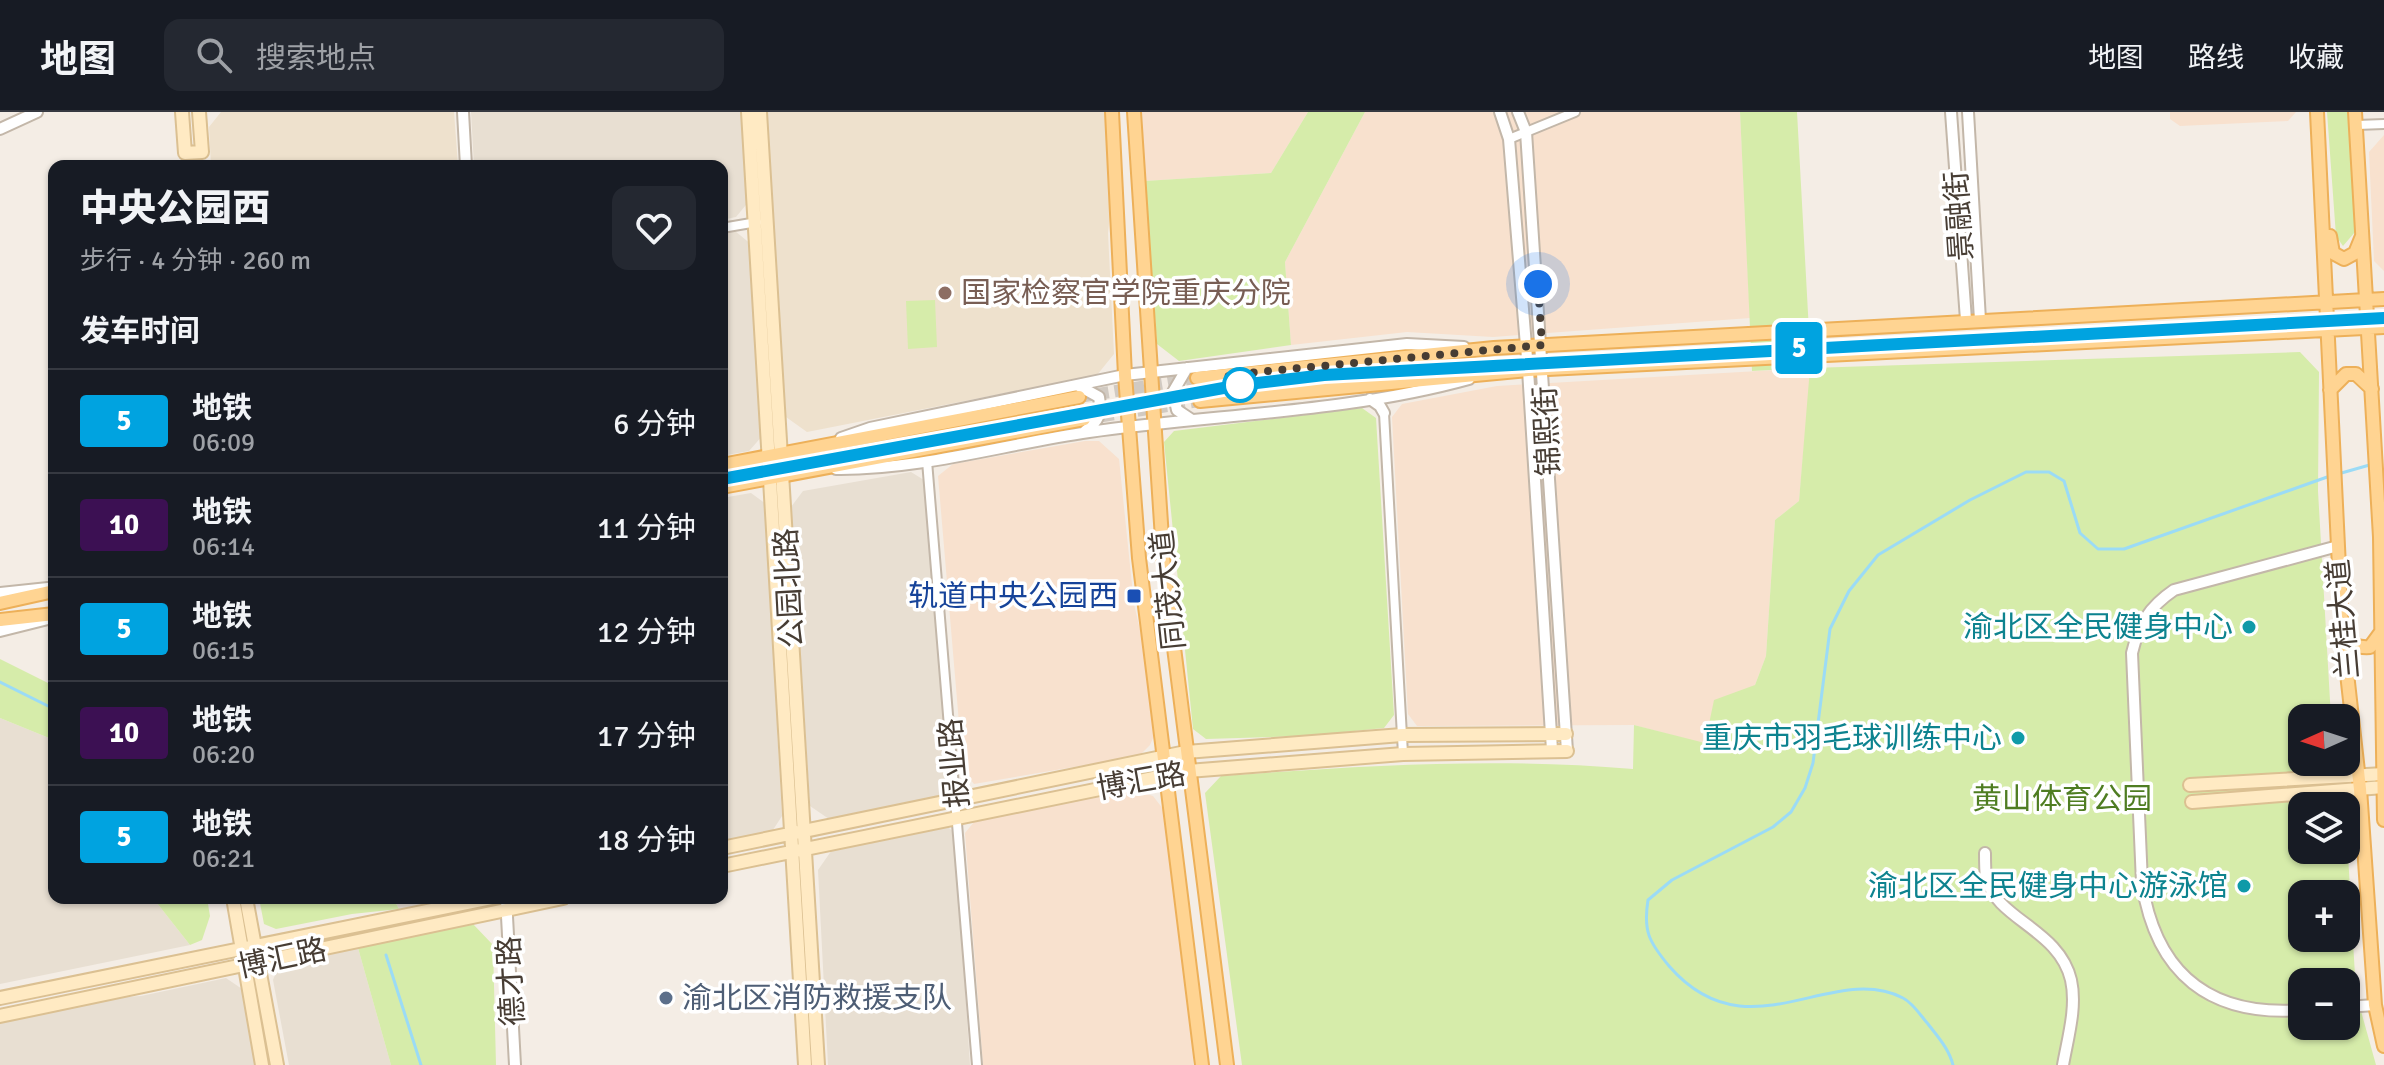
<!DOCTYPE html>
<html lang="zh">
<head>
<meta charset="utf-8">
<style>
  :root { --surface:#171b24; --page:#242831; --text:#f1f3f6; --muted:#9ea1a6; --line:#363941 }
  body { margin:0; font-family:Signika,"Noto Sans SC",sans-serif; background:var(--page); color:var(--text); height:100vh; display:flex; flex-direction:column; font-size:30px; white-space:nowrap }
  * { box-sizing:border-box; margin:0 }
  p { font-size:26px; color:var(--muted) }
  .icon { flex:none; width:44px; height:44px; fill:none; stroke:currentColor; stroke-width:2; stroke-linecap:round; stroke-linejoin:round }
  .map { position:relative; flex:1; overflow:hidden }
  .panel { position:absolute; left:48px; top:48px; width:680px; height:744px; display:flex; flex-direction:column; background:var(--surface); border-radius:16px; box-shadow:0 2px 6px #0004 }
  .panel>* { flex:none }
  .badge { padding:0 16px; border-radius:6px; font-size:28px; line-height:52px }
  .needle { width:52px; rotate:267deg }
  .fabs { position:absolute; left:2288px; top:592px; display:grid; gap:16px }
  .fabs a { display:grid; place-items:center; width:72px; height:72px; border-radius:16px; background:var(--surface); box-shadow:0 2px 6px #0004; font-size:40px }
  .you { position:absolute; width:40px; height:40px; margin:-20px; border:6px solid #fff; border-radius:50%; background:#1a73e8; box-shadow:0 0 0 12px #1a73e833 }
  .map>.badge { position:absolute; translate:-50% -50%; box-shadow:0 0 0 4px #fff }
  h2 { padding:0 32px; font-size:30px; line-height:72px }
  .round { display:grid; place-items:center; flex:none; width:84px; height:84px; border-radius:16px; background:var(--page) }
  .overview { display:flex; align-items:center; justify-content:space-between; height:136px; padding:0 32px }
  h1 { font-size:38px; font-weight:800; line-height:60px }
  ul { padding:0; list-style:none }
  li { display:flex; align-items:center; gap:24px; height:104px; padding:0 32px; border-top:2px solid var(--line) }
  li div { flex:1 }
  li b { display:block; font-size:30px }
  li em { font-style:normal }
  li .badge { min-width:88px; font-weight:700; text-align:center }
  header { display:flex; align-items:center; gap:48px; box-sizing:border-box; height:112px; padding:0 40px; background:var(--surface); border-bottom:2px solid var(--line) }
  header strong { font-size:38px }
  nav { display:flex; gap:44px; margin-inline-start:auto; font-size:28px }
  .search { width:560px; height:72px; background:var(--page); display:flex; align-items:center; gap:20px; box-sizing:border-box; padding:0 28px; border-radius:16px; color:var(--muted); font-size:30px }
  .map>svg:first-child { display:block }
  .residential { fill:#e8dfd2 }
  .commercial { fill:#f8e1ce }
  .education { fill:#eee1cd }
  .green { fill:#d6ecaa; fill-rule:evenodd }
  .lines { fill:none; stroke-linecap:round; stroke-linejoin:round }
  .stream { stroke:#9bdbf6; stroke-width:3 }
  .primary-tunnel { stroke:#d1cac2; stroke-width:12; stroke-dasharray:12 6; stroke-linecap:butt }
  .minor-casing { stroke:#c3b7a9; stroke-width:12 }
  .tertiary-casing { stroke:#c3b7a9; stroke-width:14 }
  .secondary-casing { stroke:#dbc092; stroke-width:16 }
  .primary-casing { stroke:#edb059; stroke-width:16 }
  .minor { stroke:#fff; stroke-width:8 }
  .tertiary { stroke:#fff; stroke-width:10 }
  .secondary { stroke:#ffeac3; stroke-width:12 }
  .primary { stroke:#ffd492; stroke-width:12 }
  .line-casing { stroke:#fff; stroke-width:18 }
  .line { stroke:#00a3e0; stroke-width:12 }
  .walk { stroke:#473d34; stroke-width:8; stroke-dasharray:0 14.4 }
  .education-dot { fill:#8d6e63; stroke:#fff; stroke-width:3 }
  .stop-dot { fill:#fff; stroke:#00a3e0; stroke-width:4 }
  .transit-dot { fill:#1a4fb4; stroke:#fff; stroke-width:3 }
  .culture-dot { fill:#0f9aa8; stroke:#fff; stroke-width:3 }
  .service-dot { fill:#5c6f8a; stroke:#fff; stroke-width:3 }
  .labels { text-anchor:middle; stroke-width:7; stroke-linejoin:round; paint-order:stroke }
  .street-label { font-size:30px; fill:#473d34; stroke:#fff }
  .education-label { font-size:30px; fill:#785e54; stroke:#fff; text-anchor:start }
  .transit-label { font-size:30px; fill:#164399; stroke:#fff; text-anchor:end }
  .culture-label { font-size:30px; fill:#0d838f; stroke:#fff; text-anchor:end }
  .park-label { font-size:30px; fill:#4f7d22; stroke:#fff }
  .service-label { font-size:30px; fill:#4e5e75; stroke:#fff; text-anchor:start }
</style>
</head>
<body>
<header>
<strong>地图</strong>
<div class="search"><svg class="icon" aria-label="search" viewBox="0 0 24 24"><circle cx="10" cy="10" r="6"/><path d="M15 15l6 6"/></svg>搜索地点</div>
<nav><a>地图</a><a>路线</a><a>收藏</a></nav>
</header>
<div class="map">
<svg width="2384" height="953" viewBox="0 0 2384 953">
  <rect width="100%" height="100%" fill="#f4ede5"/>
  <!-- residential -->
  <path class="residential" d="M 471,0 L 744,0 L 750,88 L 736,105 L 722,108 L 722,54 L 474,54 Z
    M 735,119 L 752,133 L 764,322 L 749,339 L 722,344 L 722,122 Z
    M 911,360 L 924,368 L 951,671 L 940,684 L 829,707 L 810,694 L 791,395 L 803,379 Z
    M 751,381 L 769,394 L 781,578 L 777,617 L 782,704 L 771,721 L 722,731 L 722,386 Z
    M 0,606 L 54,628 L 54,786 L 153,786 L 190,833 L 0,872 Z
    M 944,712 L 955,721 L 970,953 L 828,953 L 818,758 L 834,735 Z
    M 393,786 L 455,786 L 399,797 Z
    M 358,836 L 391,953 L 289,953 L 273,868 L 280,851 Z
    M 226,866 L 245,879 L 258,953 L 0,953 L 0,910 L 109,886 L 141,884 Z"/>
  <!-- commercial -->
  <path class="commercial" d="M 1142,0 L 1308,0 L 1271,61 L 1145,69 Z
    M 1365,0 L 1740,0 L 1750,206 L 1493,225 L 1407,220 L 1291,233 L 1285,150 Z
    M 2170,0 L 2296,0 L 2288,9 L 2180,14 L 2170,7 Z
    M 2384,23 L 2384,159 L 2374,149 L 2369,40 Z
    M 1811,256 L 1799,389 L 1775,408 L 1766,544 L 1755,573 L 1705,632 L 1634,613 L 1417,614 L 1408,602 L 1392,305 L 1402,292 L 1497,274 Z
    M 1085,329 L 1099,329 L 1119,347 L 1134,492 L 1146,544 L 1156,619 L 1150,633 L 1139,644 L 974,672 L 963,658 L 938,364 L 953,352 Z
    M 1130,677 L 1153,684 L 1167,702 L 1192,900 L 1193,953 L 983,953 L 965,721 L 974,710 Z"/>
  <!-- education -->
  <path class="education" d="M 221,0 L 454,0 L 458,54 L 211,54 L 209,15 Z
    M 767,0 L 1108,0 L 1112,83 L 1108,121 L 1114,242 L 1097,263 L 807,320 L 786,305 Z"/>
  <!-- green -->
  <path class="green" d="M 1308,0 L 1365,0 L 1285,150 L 1291,233 L 1179,249 L 1157,232 L 1145,69 L 1271,61 Z
    M 1740,0 L 1797,0 L 1811,256 L 2300,240 L 2319,260 L 2318,379 L 2331,606 L 2302,606 L 2302,650 L 2334,650 L 2343,694 L 2302,694 L 2302,738 L 2346,738 L 2346,708 L 2356,881 L 2376,953 L 1242,953 L 1205,681 L 1221,664 C 1359,654 1495,645 1633,657 L 1634,613 L 1705,631 L 1714,588 L 1755,573 L 1766,544 L 1775,408 L 1799,389 L 1810,256 L 1752,259 ZM 2302,782 L 2346,782 L 2346,826 L 2302,826 ZM 2302,870 L 2346,870 L 2346,914 L 2302,914 Z
    M 2327,0 L 2348,0 L 2355,120 L 2343,134 L 2336,124 Z
    M 935,188 L 937,235 L 908,237 L 906,189 Z
    M 1362,296 L 1376,306 L 1394,603 L 1384,616 L 1305,624 L 1206,627 L 1193,617 L 1164,330 L 1174,319 Z
    M 0,547 L 54,574 L 54,628 L 0,606 Z
    M 153,786 L 207,786 L 210,804 L 202,828 L 190,833 Z
    M 259,786 L 393,786 L 399,797 L 352,802 L 276,817 L 264,812 Z
    M 473,812 L 493,833 L 496,953 L 391,953 L 358,836 Z"/>
  <g class="lines">
    <!-- stream -->
    <path class="stream" d="M 2338,362 L 2373,352
      M 0,570 L 54,597
      M 386,843 L 421,953
      M 1953,953 C 1949,937 1938,925 1928,912 C 1921,904 1913,891 1903,886 C 1831,849 1748,945 1669,854 C 1649,830 1643,819 1648,788 L 1672,768 L 1773,715 L 1791,700 L 1805,676 L 1813,651 L 1830,517 L 1849,479 L 1878,443 L 1970,388 L 2026,360 L 2049,360 L 2064,369 L 2080,421 L 2098,437 L 2124,437 L 2330,364"/>
    <!-- primary-tunnel -->
    <path class="primary-tunnel" d="M 1079,285 L 1197,266
      M 1084,307 L 1200,289"/>
    <defs>
      <path id="minor" d="M 2357,13 L 2384,12
        M 1509,27 L 1575,0
        M 722,116 L 757,110
        M 1384,301 L 1403,642
        M 927,349 L 977,953"/>
      <path id="tertiary" d="M 463,0 L 466,54
        M 1500,0 L 1509,27 L 1528,258 L 1552,638
        M 1518,0 L 1526,20 L 1567,639
        M 1951,0 L 1966,208
        M 1968,0 L 1980,208
        M 0,17 L 37,0
        M 1187,256 L 1173,280 L 1177,298 L 1192,308
        M 1079,274 L 1099,285 C 1102,302 1099,309 1085,319
        M 1370,287 L 1380,294 L 1384,301
        M 841,326 L 870,316 L 1125,263 L 1407,232 L 1464,235
        M 836,357 C 921,358 1005,332 1089,320 C 1215,302 1346,301 1469,267
        M 0,481 L 48,476
        M 0,519 L 48,507
        M 1985,741 C 1985,749 1985,758 1986,766 C 1997,808 2059,817 2071,868 C 2077,895 2068,925 2063,953
        M 506,786 L 515,953
        M 2346,895 L 2375,893
        M 2302,898 C 2210,905 2156,862 2142,771 L 2132,541 C 2139,512 2149,495 2174,478 L 2338,434"/>
      <path id="secondary" d="M 182,0 L 185,41 L 202,40 L 199,0
        M 748,0 L 805,953
        M 760,0 L 818,953
        M 2190,673 L 2384,662
        M 2192,690 L 2384,675
        M 722,736 L 1186,640 L 1402,623 L 1566,622
        M 722,754 L 1188,659 L 1403,642 L 1567,639
        M 233,786 L 262,953
        M 246,786 L 277,953
        M 0,886 L 491,786
        M 0,904 L 563,786"/>
      <path id="primary" d="M 1112,0 L 1125,263 L 1139,446 L 1202,953
        M 1134,0 L 1164,457 L 1227,953
        M 2317,0 L 2342,517 L 2360,677 L 2375,893 L 2384,934
        M 2355,0 L 2380,425 L 2384,708
        M 2330,124 L 2333,141 L 2344,147 L 2355,141 L 2362,124
        M 1197,266 L 1494,236 L 2384,187
        M 2330,278 L 2346,262 L 2356,262 L 2372,277
        M 1200,289 L 1528,258 L 2384,215
        M 722,353 L 1079,285
        M 722,375 L 1084,307
        M 0,491 L 54,479
        M 0,508 L 54,502
        M 2344,520 C 2351,532 2356,536 2370,535 L 2381,520"/>
    </defs>
    <!-- minor casing -->
    <use href="#minor" class="minor-casing"/>
    <!-- tertiary casing -->
    <use href="#tertiary" class="tertiary-casing"/>
    <!-- secondary casing -->
    <use href="#secondary" class="secondary-casing"/>
    <!-- primary casing -->
    <use href="#primary" class="primary-casing"/>
    <!-- minor -->
    <use href="#minor" class="minor"/>
    <!-- tertiary -->
    <use href="#tertiary" class="tertiary"/>
    <!-- secondary -->
    <use href="#secondary" class="secondary"/>
    <!-- primary -->
    <use href="#primary" class="primary"/>
  </g>
  <g class="lines">
    <defs>
      <path id="line" d="M 722,367 L 1240,273 L 1324,263 L 2384,206"/>
    </defs>
    <!-- line casing -->
    <use href="#line" class="line-casing"/>
    <!-- line -->
    <use href="#line" class="line"/>
    <!-- walk -->
    <path class="walk" d="M 1240,273 L 1227,263 L 1542,233 L 1538,172"/>
  </g>
  <!-- markers -->
  <circle class="education-dot" cx="945" cy="181" r="8"/>
  <circle class="stop-dot" cx="1240" cy="273" r="16"/>
  <rect class="transit-dot" x="1126" y="476" width="16" height="16" rx="4"/>
  <g class="culture-dot">
    <circle cx="2249" cy="515" r="8"/>
    <circle cx="2018" cy="626" r="8"/>
    <circle cx="2244" cy="774" r="8"/>
  </g>
  <circle class="service-dot" cx="666" cy="886" r="8"/>
  <g class="labels">
    <!-- street labels -->
    <g class="street-label">
      <text transform="translate(1959 104) rotate(-94)" y="10">景融街</text>
      <text transform="translate(1547 319) rotate(-93)" y="10">锦熙街</text>
      <text transform="translate(789 476) rotate(-93)" y="10">公园北路</text>
      <text transform="translate(1168 478) rotate(-96)" y="10">同茂大道</text>
      <text transform="translate(2343 507) rotate(-95)" y="10">兰桂大道</text>
      <text transform="translate(954 651) rotate(-95)" y="10">报业路</text>
      <text transform="translate(1141 669) rotate(-10)" y="10">博汇路</text>
      <text transform="translate(282 846) rotate(-12)" y="10">博汇路</text>
      <text transform="translate(511 869) rotate(-93)" y="10">德才路</text>
    </g>
    <!-- education labels -->
    <g class="education-label">
      <text x="961" y="191">国家检察官学院重庆分院</text>
    </g>
    <!-- transit labels -->
    <g class="transit-label">
      <text x="1118" y="494">轨道中央公园西</text>
    </g>
    <!-- culture labels -->
    <g class="culture-label">
      <text x="2233" y="525">渝北区全民健身中心</text>
      <text x="2002" y="636">重庆市羽毛球训练中心</text>
      <text x="2228" y="784">渝北区全民健身中心游泳馆</text>
    </g>
    <!-- park labels -->
    <g class="park-label">
      <text x="2062" y="697">黄山体育公园</text>
    </g>
    <!-- service labels -->
    <g class="service-label">
      <text x="682" y="896">渝北区消防救援支队</text>
    </g>
  </g>
</svg>
<div class="fabs">
<a><svg class="needle" viewBox="-14 -14 28 28"><path d="M0-13l5 13h-10z" fill="#e53935"/><path d="M0 13l5-13h-10z" fill="#9ea1a6"/></svg></a>
<a><svg class="icon" aria-label="layers" viewBox="0 0 24 24"><path d="M12 4l9 5-9 5-9-5zM3 14l9 5 9-5"/></svg></a>
<a>+</a>
<a>−</a>
</div>
<div class="you" style="left:1538px;top:172px"></div>
<b class="badge" style="left:1799px;top:236px;background:#00a3e0;color:#fff">5</b>
<section class="panel">
<div class="overview"><div><h1>中央公园西</h1><p>步行 · 4 分钟 · 260 m</p></div><a class="round"><svg class="icon" aria-label="heart" viewBox="0 0 24 24"><path d="M12 20l-8-8c-3-5 5-10 8-4 3-6 11-1 8 4z"/></svg></a></div>
<h2>发车时间</h2>
<ul>
<li><span class="badge" style="background:#00a3e0;color:#fff">5</span><div><b>地铁</b><p>06:09</p></div><em>6 分钟</em></li>
<li><span class="badge" style="background:#3c1053;color:#fff">10</span><div><b>地铁</b><p>06:14</p></div><em>11 分钟</em></li>
<li><span class="badge" style="background:#00a3e0;color:#fff">5</span><div><b>地铁</b><p>06:15</p></div><em>12 分钟</em></li>
<li><span class="badge" style="background:#3c1053;color:#fff">10</span><div><b>地铁</b><p>06:20</p></div><em>17 分钟</em></li>
<li><span class="badge" style="background:#00a3e0;color:#fff">5</span><div><b>地铁</b><p>06:21</p></div><em>18 分钟</em></li>
</ul>
</section>
</div>
</body>
</html>
